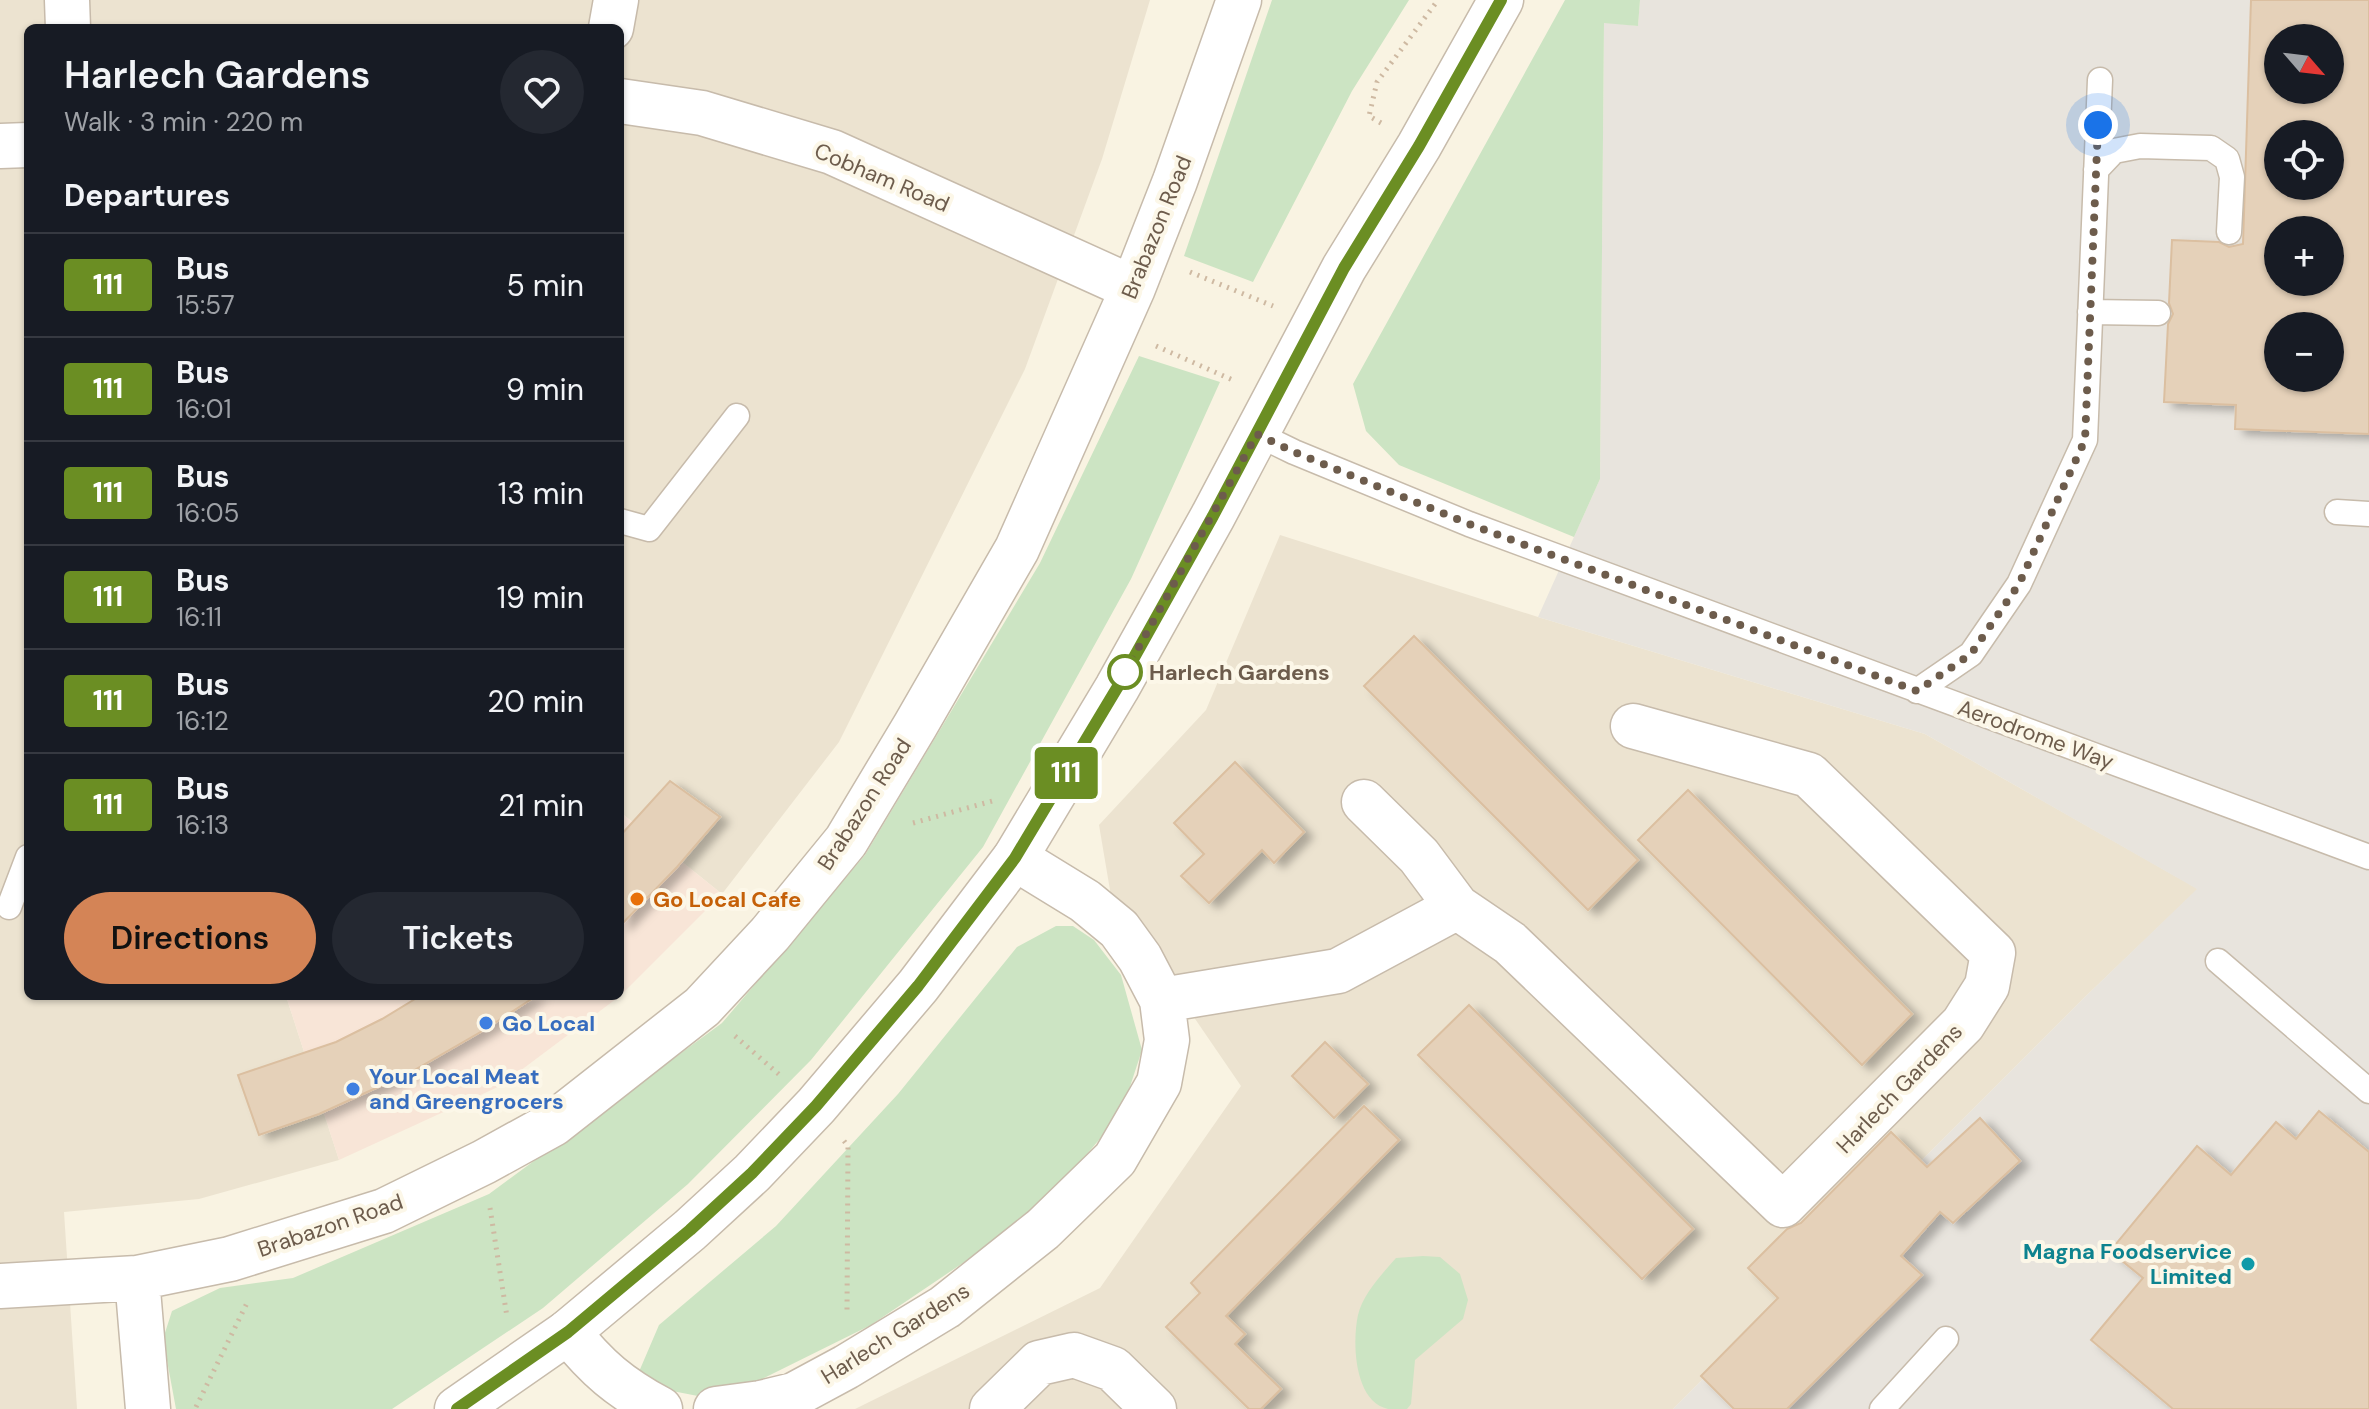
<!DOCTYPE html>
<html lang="en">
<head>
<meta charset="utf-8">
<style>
  :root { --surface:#171b24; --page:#242831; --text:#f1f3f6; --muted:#9ea1a6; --line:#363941; --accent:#d48456 }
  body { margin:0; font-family:"DM Sans",sans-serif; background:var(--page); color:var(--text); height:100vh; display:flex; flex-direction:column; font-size:30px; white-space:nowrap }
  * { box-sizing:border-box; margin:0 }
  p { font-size:26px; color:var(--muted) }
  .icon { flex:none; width:44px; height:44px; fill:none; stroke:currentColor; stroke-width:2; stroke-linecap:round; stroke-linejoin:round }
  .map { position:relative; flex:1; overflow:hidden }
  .sheet { position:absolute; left:24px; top:24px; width:600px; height:976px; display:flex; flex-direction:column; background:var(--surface); border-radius:12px; box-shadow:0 2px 6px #0004 }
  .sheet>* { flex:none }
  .badge { padding:0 16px; border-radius:6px; font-size:28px; line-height:52px }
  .needle { width:52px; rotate:118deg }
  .tools { position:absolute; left:2264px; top:24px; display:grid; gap:16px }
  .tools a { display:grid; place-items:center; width:80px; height:80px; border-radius:50%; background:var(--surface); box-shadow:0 2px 6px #0004; font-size:40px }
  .you { position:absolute; width:40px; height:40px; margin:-20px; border:6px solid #fff; border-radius:50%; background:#1a73e8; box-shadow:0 0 0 12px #1a73e833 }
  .map>.badge { position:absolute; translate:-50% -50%; box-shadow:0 0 0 4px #fff }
  h2 { padding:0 40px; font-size:30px; line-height:72px }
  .round { display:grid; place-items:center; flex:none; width:84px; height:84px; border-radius:42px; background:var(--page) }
  .headline { display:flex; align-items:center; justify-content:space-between; height:136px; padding:0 40px }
  h1 { font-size:38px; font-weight:600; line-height:60px }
  .action { display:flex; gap:16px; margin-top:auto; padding:16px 40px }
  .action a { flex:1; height:92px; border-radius:48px; background:var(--accent); color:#111; font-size:32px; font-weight:600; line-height:92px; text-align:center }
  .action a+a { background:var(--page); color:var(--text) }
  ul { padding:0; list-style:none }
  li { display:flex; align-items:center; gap:24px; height:104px; padding:0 40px; border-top:2px solid var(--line) }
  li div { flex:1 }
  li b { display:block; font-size:30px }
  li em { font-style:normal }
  li .badge { min-width:88px; font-weight:700; text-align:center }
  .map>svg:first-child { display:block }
  .residential { fill:#ece3d0 }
  .commercial { fill:#f8e5d7 }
  .industrial { fill:#e8e4dd; fill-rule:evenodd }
  .green { fill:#cce4c3 }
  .building { fill:#e5d1b9; stroke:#dbbfa0; stroke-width:2; fill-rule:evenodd; filter:url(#shadow) }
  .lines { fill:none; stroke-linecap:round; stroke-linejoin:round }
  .service-casing { stroke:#c7bbab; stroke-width:27 }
  .minor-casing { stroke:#c7bbab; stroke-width:47 }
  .tertiary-casing { stroke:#c7bbab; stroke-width:47 }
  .path { stroke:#ceb9a2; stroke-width:5; stroke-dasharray:2 6; stroke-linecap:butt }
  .service { stroke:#fff; stroke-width:24 }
  .minor { stroke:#fff; stroke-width:44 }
  .tertiary { stroke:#fff; stroke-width:44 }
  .line-casing { stroke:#fff; stroke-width:18 }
  .line { stroke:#6b8e23; stroke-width:12 }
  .walk { stroke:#6d5c4c; stroke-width:8; stroke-dasharray:0 14.4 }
  .stop-dot { fill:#fff; stroke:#6b8e23; stroke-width:4 }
  .food-dot { fill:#e8710a; stroke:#fcf7e8; stroke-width:3 }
  .shop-dot { fill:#3f7fe0; stroke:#fcf7e8; stroke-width:3 }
  .culture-dot { fill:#0f9aa8; stroke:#fcf7e8; stroke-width:3 }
  .labels { text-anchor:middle; stroke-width:8; stroke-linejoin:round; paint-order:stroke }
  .street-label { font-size:22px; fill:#6d5c4c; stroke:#fcf7e8 }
  .stop-label { font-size:22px; font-weight:bold; fill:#6d5c4c; stroke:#fcf7e8; text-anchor:start }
  .food-label { font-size:22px; font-weight:bold; fill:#c56008; stroke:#fcf7e8; text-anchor:start }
  .shop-label { font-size:22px; font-weight:bold; fill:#366cbe; stroke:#fcf7e8; text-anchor:start }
  .culture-label { font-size:22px; font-weight:bold; fill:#0d838f; stroke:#fcf7e8; text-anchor:end }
</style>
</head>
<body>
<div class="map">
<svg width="2369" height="1409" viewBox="0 0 2369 1409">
  <defs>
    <filter id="shadow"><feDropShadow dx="9" dy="5" stdDeviation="4" flood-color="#0004"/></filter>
  </defs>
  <rect width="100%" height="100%" fill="#f9f3e2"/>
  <!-- residential -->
  <path class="residential" d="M 0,0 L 1150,0 L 1102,159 L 1025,369 L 839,742 L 722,894 L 620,812 L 620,28 L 28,28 L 28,996 L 286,996 L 339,1160 L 199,1199 L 64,1212 L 77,1409 L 0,1409 Z
    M 1280,535 L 1538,617 L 1925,734 L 2198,889 L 2087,995 L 1673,1409 L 855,1409 L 1100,1288 L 1241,1086 L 1111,896 L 1099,825 L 1206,710 Z"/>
  <!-- commercial -->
  <path class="commercial" d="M 620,812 L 722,894 L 620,996 Z
    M 286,996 L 620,996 L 500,1086 L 339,1160 Z"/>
  <!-- industrial -->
  <path class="industrial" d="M 1640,0 L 2369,0 L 2369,1409 L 1673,1409 L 2087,995 L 2197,889 L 1925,734 L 1538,617 L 1600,479 L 1604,22 L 1638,26 ZM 2278,38 L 2330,38 L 2330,90 L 2278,90 ZM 2278,134 L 2330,134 L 2330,186 L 2278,186 ZM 2278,230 L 2330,230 L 2330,282 L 2278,282 ZM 2278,326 L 2330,326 L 2330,378 L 2278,378 Z"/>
  <!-- green -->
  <path class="green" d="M 1272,0 L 1409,0 L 1352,91 L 1253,282 L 1184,256 Z
    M 1565,0 L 1640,0 L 1638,26 L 1604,23 L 1600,479 L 1574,537 L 1399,465 L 1366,431 L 1353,384 Z
    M 1139,356 L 1220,382 L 1131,579 L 983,847 L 811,1060 L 688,1184 L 543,1308 L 392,1409 L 176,1409 L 163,1339 L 172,1311 L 220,1288 L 293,1278 L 489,1194 L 722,1023 L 865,855 L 1040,563 Z
    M 1056,926 L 1073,926 L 1094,940 L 1121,975 L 1142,1050 L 1121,1114 L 1070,1174 L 994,1242 L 871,1325 L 762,1379 L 703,1397 L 662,1389 L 638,1374 L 659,1325 L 776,1226 L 898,1094 L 1017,947 Z
    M 1423,1256 L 1440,1257 L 1460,1274 L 1468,1300 L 1463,1319 L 1415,1360 L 1411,1404 L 1407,1409 C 1401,1409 1394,1409 1388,1409 C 1354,1402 1352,1342 1358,1315 C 1363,1294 1382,1274 1396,1258 Z"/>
  <!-- building -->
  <path class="building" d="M 2251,0 L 2369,0 L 2369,434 L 2235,429 L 2236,405 L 2164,402 L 2168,324 L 2173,314 L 2169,303 L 2172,240 L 2219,242 L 2229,247 L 2243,244 ZM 2278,38 L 2330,38 L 2330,90 L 2278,90 ZM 2278,134 L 2330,134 L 2330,186 L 2278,186 ZM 2278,230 L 2330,230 L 2330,282 L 2278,282 ZM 2278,326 L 2330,326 L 2330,378 L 2278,378 Z
    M 1414,636 L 1638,860 L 1588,910 L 1364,686 Z
    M 1235,762 L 1304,832 L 1274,863 L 1262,850 L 1209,903 L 1181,876 L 1204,854 L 1174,823 Z
    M 670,781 L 720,817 L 677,867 L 620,926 L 620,836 Z
    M 1688,790 L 1912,1014 L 1862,1065 L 1638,840 Z
    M 420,996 L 536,996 L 484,1030 L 411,1072 L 319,1114 L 259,1135 L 238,1075 L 336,1042 L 382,1019 Z
    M 1469,1005 L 1693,1229 L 1642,1279 L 1418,1055 Z
    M 1325,1042 L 1368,1084 L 1334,1118 L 1292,1076 Z
    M 1364,1106 L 1399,1140 L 1226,1316 L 1245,1334 L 1235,1344 L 1281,1389 L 1261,1409 L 1249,1409 L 1166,1327 L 1200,1293 L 1191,1283 Z
    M 2319,1111 L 2369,1152 L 2369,1409 L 2173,1409 L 2091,1340 L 2143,1278 L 2110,1251 L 2197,1146 L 2231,1175 L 2276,1122 L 2296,1139 Z
    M 1980,1118 L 2020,1161 L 1953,1223 L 1940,1212 L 1901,1256 L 1922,1275 L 1787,1409 L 1734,1409 L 1701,1376 L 1778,1298 L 1748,1268 L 1787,1229 L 1801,1223 L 1891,1132 L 1927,1167 Z"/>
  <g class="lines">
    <defs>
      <path id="service" d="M 2096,170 L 2114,151 L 2140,146 L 2211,148 L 2227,159 L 2232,177 L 2229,232
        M 2090,312 L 2158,313
        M 1257,434 L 1294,452 L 1469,524 L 2369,857
        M 2337,512 L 2369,514
        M 620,521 L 649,529 L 737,416
        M 1917,691 L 1971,654 L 2019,584 L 2085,440 L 2100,80
        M 9,907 L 28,857
        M 2218,961 L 2369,1091
        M 1882,1409 L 1946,1339"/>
      <path id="minor" d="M 67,0 L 68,28
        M 611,28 L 616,0
        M 620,101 L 702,113 L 832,152 L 1133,288
        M 0,146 L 28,145
        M 1364,802 L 1419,856 L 1457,907
        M 1162,1000 L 1338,971 L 1457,907 L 1510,943 L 1783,1205 L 1963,1024 L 1987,986 L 1993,953 L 1809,775 L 1633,726
        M 137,1278 L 148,1409
        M 0,1286 L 137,1278 L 230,1259 L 384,1211 L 484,1162 L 553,1124 L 702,1007 L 770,934 L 846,841 L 915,726 L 1017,549 L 1133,288 L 1175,181 L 1239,0
        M 568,1332 C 597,1368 619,1387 660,1409
        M 716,1409 L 761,1403 L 794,1395 L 846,1367 L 945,1307 L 1043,1229 L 1115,1159 L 1159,1083 L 1167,1040 L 1162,1000 L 1140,958 L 1119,929 L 1085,901 L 1015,858
        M 992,1409 L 1039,1363 L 1074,1355 L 1113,1369 L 1154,1409"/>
      <path id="tertiary" d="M 457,1409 L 568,1332 L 690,1230 L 752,1173 L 816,1106 L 918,986 L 1015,858 L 1117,688 L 1213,516 L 1344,268 L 1419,146 L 1501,0"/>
    </defs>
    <!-- service casing -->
    <use href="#service" class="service-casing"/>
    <!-- minor casing -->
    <use href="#minor" class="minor-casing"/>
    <!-- tertiary casing -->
    <use href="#tertiary" class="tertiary-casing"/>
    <!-- path -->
    <path class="path" d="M 1381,123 L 1369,116 L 1377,82 L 1438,0
      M 1190,272 L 1273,306
      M 1156,346 L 1235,381
      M 913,823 L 996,800
      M 735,1036 L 782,1077
      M 844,1141 L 848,1146 L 847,1310
      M 490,1208 L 507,1317
      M 196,1407 L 248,1301"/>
    <!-- service -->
    <use href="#service" class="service"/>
    <!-- minor -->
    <use href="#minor" class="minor"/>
    <!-- tertiary -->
    <use href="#tertiary" class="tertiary"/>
  </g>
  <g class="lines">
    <defs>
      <path id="line" d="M 457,1409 L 568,1332 L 690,1230 L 752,1173 L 816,1106 L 918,986 L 1015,858 L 1117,688 L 1213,516 L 1344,268 L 1419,146 L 1501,0"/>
    </defs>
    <!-- line casing -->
    <use href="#line" class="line-casing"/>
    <!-- line -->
    <use href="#line" class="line"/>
    <!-- walk -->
    <path class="walk" d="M 1125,672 L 1257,434 L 1294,452 L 1469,524 L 1917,691 L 1971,654 L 2019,584 L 2085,440 L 2098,125"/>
  </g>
  <!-- markers -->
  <circle class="stop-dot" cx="1125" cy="672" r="16"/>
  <circle class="food-dot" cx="637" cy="899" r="8"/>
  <g class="shop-dot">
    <circle cx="486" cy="1023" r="8"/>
    <circle cx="353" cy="1089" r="8"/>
  </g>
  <circle class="culture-dot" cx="2248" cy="1264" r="8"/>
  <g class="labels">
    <!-- street labels -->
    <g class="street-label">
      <text transform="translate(882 177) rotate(23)" y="8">Cobham Road</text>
      <text transform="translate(1156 227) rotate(-68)" y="8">Brabazon Road</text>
      <text transform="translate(2036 734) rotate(20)" y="8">Aerodrome Way</text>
      <text transform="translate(864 804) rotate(-57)" y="8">Brabazon Road</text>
      <text transform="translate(1899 1088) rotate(-46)" y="8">Harlech Gardens</text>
      <text transform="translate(330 1225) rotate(-19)" y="8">Brabazon Road</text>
      <text transform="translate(895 1333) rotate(-32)" y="8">Harlech Gardens</text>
    </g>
    <!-- stop labels -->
    <g class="stop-label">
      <text x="1149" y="680">Harlech Gardens</text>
    </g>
    <!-- food labels -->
    <g class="food-label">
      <text x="653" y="907">Go Local Cafe</text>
    </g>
    <!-- shop labels -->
    <g class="shop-label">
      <text x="502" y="1031">Go Local</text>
      <text x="369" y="1084">Your Local Meat<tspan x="369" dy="25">and Greengrocers</tspan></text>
    </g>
    <!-- culture labels -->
    <g class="culture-label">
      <text x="2232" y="1259">Magna Foodservice<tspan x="2232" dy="25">Limited</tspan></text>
    </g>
  </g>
</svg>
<div class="tools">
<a><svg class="needle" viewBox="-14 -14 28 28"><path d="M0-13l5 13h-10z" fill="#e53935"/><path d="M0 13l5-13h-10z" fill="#9ea1a6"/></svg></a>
<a><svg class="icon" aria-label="locate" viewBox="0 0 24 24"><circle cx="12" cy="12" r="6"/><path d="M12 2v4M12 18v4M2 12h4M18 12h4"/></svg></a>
<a>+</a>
<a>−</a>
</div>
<div class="you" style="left:2098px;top:125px"></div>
<b class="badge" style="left:1066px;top:773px;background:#6b8e23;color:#fff">111</b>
<section class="sheet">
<div class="headline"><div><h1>Harlech Gardens</h1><p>Walk · 3 min · 220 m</p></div><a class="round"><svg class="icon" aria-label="heart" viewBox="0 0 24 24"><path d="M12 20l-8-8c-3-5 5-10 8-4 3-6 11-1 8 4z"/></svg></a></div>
<h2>Departures</h2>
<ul>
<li><span class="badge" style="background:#6b8e23;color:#fff">111</span><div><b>Bus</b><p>15:57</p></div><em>5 min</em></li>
<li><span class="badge" style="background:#6b8e23;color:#fff">111</span><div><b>Bus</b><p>16:01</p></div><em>9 min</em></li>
<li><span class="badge" style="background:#6b8e23;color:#fff">111</span><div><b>Bus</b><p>16:05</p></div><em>13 min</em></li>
<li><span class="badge" style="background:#6b8e23;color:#fff">111</span><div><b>Bus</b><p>16:11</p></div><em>19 min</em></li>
<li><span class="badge" style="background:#6b8e23;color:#fff">111</span><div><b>Bus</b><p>16:12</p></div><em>20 min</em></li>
<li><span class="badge" style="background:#6b8e23;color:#fff">111</span><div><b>Bus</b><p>16:13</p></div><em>21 min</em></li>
</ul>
<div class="action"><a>Directions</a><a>Tickets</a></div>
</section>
</div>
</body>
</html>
